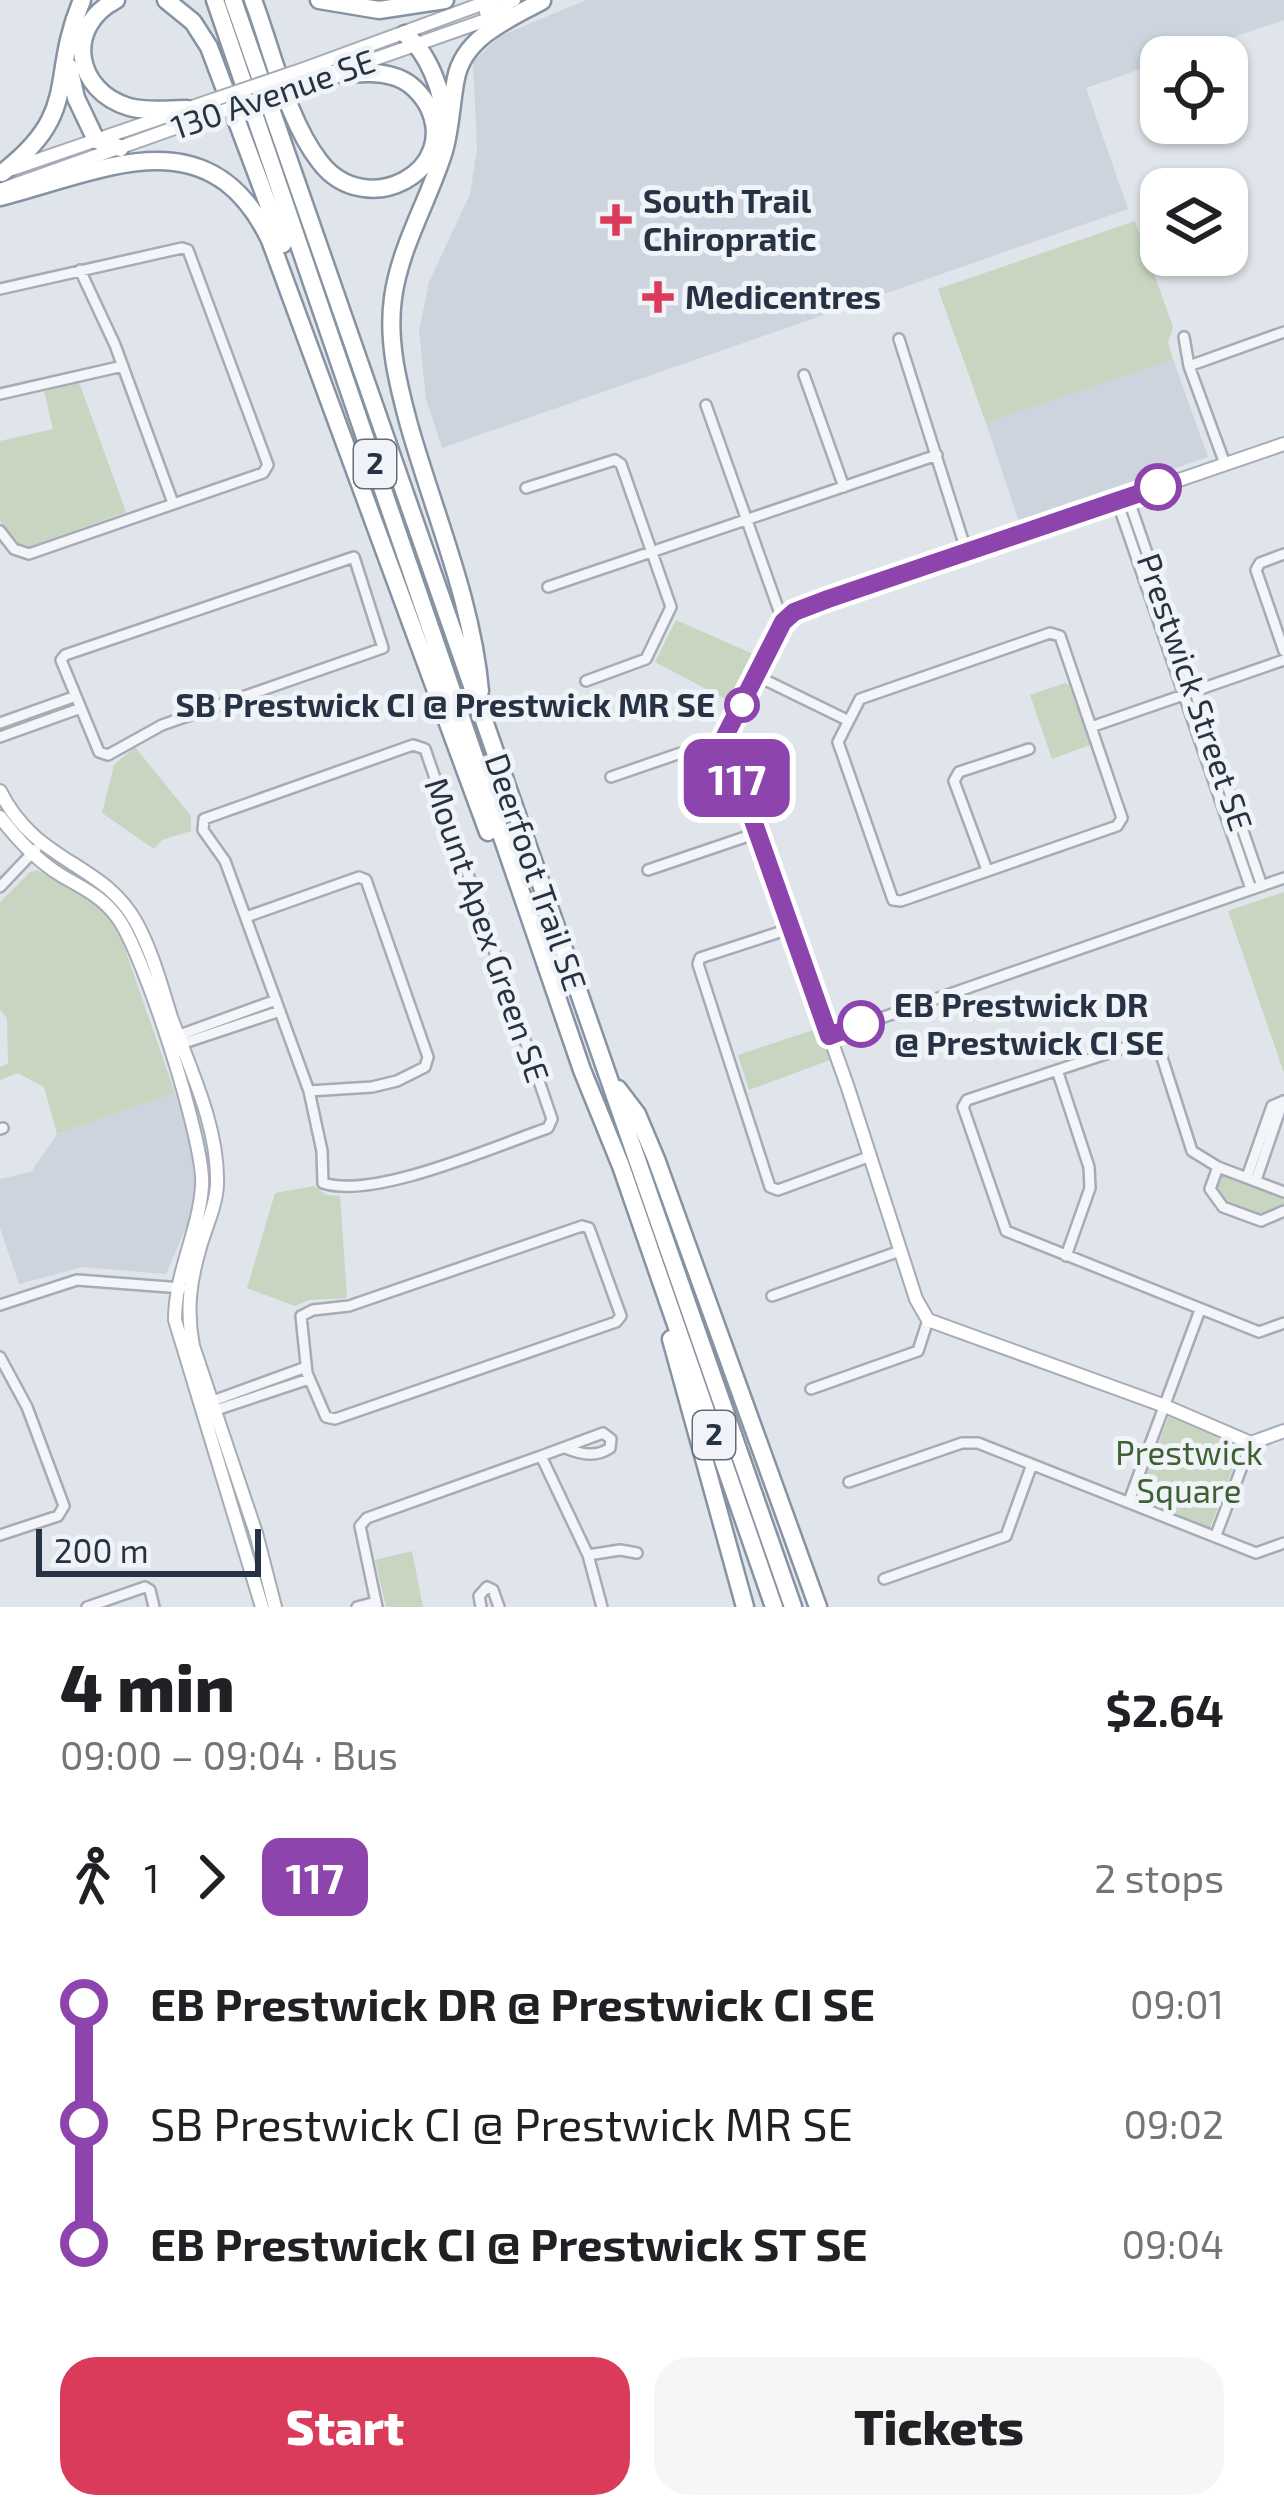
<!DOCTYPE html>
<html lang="en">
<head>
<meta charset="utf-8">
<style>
  :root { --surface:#fff; --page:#f6f6f6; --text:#202124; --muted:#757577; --accent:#da3b5a }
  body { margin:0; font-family:"Exo 2",sans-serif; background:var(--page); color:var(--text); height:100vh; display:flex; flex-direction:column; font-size:45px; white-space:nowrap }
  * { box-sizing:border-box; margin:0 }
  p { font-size:39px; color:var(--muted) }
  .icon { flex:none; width:66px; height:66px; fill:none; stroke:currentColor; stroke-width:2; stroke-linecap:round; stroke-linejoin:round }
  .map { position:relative; height:1607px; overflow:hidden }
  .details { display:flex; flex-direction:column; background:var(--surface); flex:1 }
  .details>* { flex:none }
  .badge { padding:0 24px; border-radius:18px; font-size:42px; line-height:78px }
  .controls { position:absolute; left:1140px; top:36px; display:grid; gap:24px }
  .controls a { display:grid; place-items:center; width:108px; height:108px; border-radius:24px; background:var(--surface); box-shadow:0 3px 9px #0004; font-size:60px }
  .scale { position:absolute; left:36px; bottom:30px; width:225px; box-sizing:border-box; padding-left:12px; border:6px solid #273344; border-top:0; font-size:33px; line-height:42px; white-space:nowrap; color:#273344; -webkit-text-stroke:9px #f0f4f8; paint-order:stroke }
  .map>.badge { position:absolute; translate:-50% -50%; box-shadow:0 0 0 6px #fff }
  .legs { display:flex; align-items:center; gap:18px; height:132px; padding:0 60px; font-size:39px }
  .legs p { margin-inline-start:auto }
  .head { display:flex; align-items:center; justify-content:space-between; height:204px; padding:0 60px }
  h1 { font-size:66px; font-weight:800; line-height:90px }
  .button { display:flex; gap:24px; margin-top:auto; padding:24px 60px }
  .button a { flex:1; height:138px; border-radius:36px; background:var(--accent); color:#fff; font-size:48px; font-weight:800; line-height:138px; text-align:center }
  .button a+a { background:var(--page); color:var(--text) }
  ul { padding:0 60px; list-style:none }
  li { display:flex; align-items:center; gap:42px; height:120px; font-size:45px }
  li i { display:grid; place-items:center; width:18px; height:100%; margin:0 15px; background:currentColor }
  li i::after { content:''; width:30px; height:30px; margin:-15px; border:9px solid; border-radius:50%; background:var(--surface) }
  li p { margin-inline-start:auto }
  li:first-child i { background:linear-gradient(#0000 50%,currentColor 0) }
  li:last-child i { background:linear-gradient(currentColor 50%,#0000 0) }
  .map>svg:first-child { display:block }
  .built { fill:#ced4dd }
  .green { fill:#c7d5c1 }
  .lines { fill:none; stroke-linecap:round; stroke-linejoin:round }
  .street-casing { stroke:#a5acb6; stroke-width:14 }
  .secondary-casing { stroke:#a5acb6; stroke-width:16 }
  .highway-casing { stroke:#8693a3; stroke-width:21 }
  .street { stroke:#f4f5f8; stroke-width:9 }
  .secondary { stroke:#fff; stroke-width:12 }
  .highway { stroke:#fff; stroke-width:16 }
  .secondary-bridge-casing { stroke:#a5acb6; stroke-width:16; stroke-linecap:butt }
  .secondary-bridge { stroke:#fff; stroke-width:12 }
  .line-1-casing { stroke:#fff; stroke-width:27 }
  .line-1 { stroke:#8e44ad; stroke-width:18 }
  .poi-dot { fill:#da3b5a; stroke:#f0f4f8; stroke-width:4.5 }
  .stop-1-dot { fill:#fff; stroke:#8e44ad; stroke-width:6 }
  .labels { text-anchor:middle; stroke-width:10; stroke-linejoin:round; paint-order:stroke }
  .shield { fill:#f0f4f8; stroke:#636d7a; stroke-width:3 }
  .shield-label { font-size:30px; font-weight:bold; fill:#273344 }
  .street-label { font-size:33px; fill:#273344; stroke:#f0f4f8 }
  .poi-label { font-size:33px; font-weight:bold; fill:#273344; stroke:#f0f4f8; text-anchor:start }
  .stop-label { font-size:33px; font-weight:bold; fill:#273344; stroke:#f0f4f8; text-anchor:end }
  .park-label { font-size:33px; fill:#3e6133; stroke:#f0f4f8 }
</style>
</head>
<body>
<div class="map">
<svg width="1284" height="1607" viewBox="0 0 1284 1607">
  <rect width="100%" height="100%" fill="#e0e5eb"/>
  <!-- built -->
  <path class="built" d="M 586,0 L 1284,0 L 1284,20 L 1176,57 L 1161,57 L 1161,62 L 1086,88 L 1128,209 L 442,448 L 426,399 L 419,331 L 429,282 L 470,194 L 477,148 L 473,62 L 500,36 Z
    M 1173,359 L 1208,457 L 1019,522 L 986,423 Z
    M 175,1093 L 189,1133 L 196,1184 L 188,1223 L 166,1274 L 83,1267 L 19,1284 L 0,1228 L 0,1179 L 31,1172 L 57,1134 Z"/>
  <!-- green -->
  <path class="green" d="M 1135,221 L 1173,327 L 1168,343 L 1173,359 L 986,423 L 938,289 Z
    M 79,382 L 126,512 L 29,547 L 20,546 L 0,521 L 0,441 L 53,429 L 44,391 Z
    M 676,620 L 753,654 L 729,701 L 655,662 Z
    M 1065,683 L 1069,685 L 1090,745 L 1052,759 L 1030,695 Z
    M 135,747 L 191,816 L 191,831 L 162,840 L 154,849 L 102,813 L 114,765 Z
    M 37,870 C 70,884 99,901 119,932 L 175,1093 L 57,1134 L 44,1087 L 18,1073 L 0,1080 L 0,1067 L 8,1064 L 7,1018 L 0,1010 L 0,902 L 30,872 Z
    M 1284,892 L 1284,1073 L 1228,911 Z
    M 819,1028 L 830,1060 L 749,1090 L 738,1055 Z
    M 1218,1167 L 1284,1192 L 1284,1211 C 1258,1229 1236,1212 1213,1197 Z
    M 314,1186 L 326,1195 L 340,1196 L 347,1298 L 309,1300 L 295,1306 L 247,1288 L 275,1193 Z
    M 1169,1416 L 1242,1444 L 1210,1528 L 1137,1500 Z
    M 412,1551 L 423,1607 L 386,1607 L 375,1560 Z"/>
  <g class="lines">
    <defs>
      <path id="street" d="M 80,270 L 115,345 L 173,503
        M 0,289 L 182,248 L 188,250 L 268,465 L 263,473 L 29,554 L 14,549 L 0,531
        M 1184,337 L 1189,366 L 1225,464
        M 899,339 L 967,553
        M 1189,366 L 1284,332
        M 804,375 L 844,487
        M 0,394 L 123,366
        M 706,405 L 783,622
        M 526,488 L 615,460 L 621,464 L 671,607 L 646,659 L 586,681
        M 1128,498 L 1262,886
        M 1117,501 L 1251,889
        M 1284,554 L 1260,563 L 1256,570 L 1284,651
        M 354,557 L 383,648 L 162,725 L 108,755 L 99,752 L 61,660 L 65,655 Z
        M 548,587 L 937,455
        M 1050,633 L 1060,636 L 1122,818 L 1117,826 L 901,901 L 893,900 L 838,742 L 860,699 Z
        M 757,676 L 847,720
        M 0,723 L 76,696
        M 1091,727 L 1284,660
        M 0,737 L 81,708
        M 413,745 L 425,749 L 552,1119 L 548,1128 C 495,1146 374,1200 323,1183 L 322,1151 L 309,1091 L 225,861 L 203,830 L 204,819 Z
        M 611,777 L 724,738
        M 648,870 L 757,833
        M 987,870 L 954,781 L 959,772 L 1029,749
        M 0,887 L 36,849
        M 246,917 L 359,877 L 366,880 L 428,1057 L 425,1067 L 397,1081 L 372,1087 L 309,1091
        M 789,929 L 700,958 L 698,964 L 770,1187 L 778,1190 L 871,1156
        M 829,1036 L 1284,878
        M 174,1037 L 276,1000
        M 178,1045 L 280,1011
        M 1057,1070 L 1089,1167 L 1090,1188 L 1066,1256
        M 0,1129 L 3,1128
        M 1218,1167 L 1210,1189 L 1223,1207 L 1261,1221 L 1284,1211
        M 1247,1177 L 1272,1106 L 1284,1101
        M 1256,1180 L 1283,1101
        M 1284,1192 L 1218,1167 L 1192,1151 L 1158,1045 L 1148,1040 L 967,1100 L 963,1107 L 1006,1231 L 1259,1332 L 1284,1323
        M 582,1226 L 589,1228 L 621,1316 L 616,1322 L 335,1419 L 326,1417 L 307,1373 L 301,1316 L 313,1310 L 349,1306 Z
        M 772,1296 L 900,1251
        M 0,1305 L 77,1280 L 182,1288
        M 0,1357 L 27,1407 L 64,1506 L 58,1516 L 0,1535
        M 811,1389 L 918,1351 L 928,1320
        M 210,1402 L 306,1367
        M 213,1411 L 309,1379
        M 541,1456 L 603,1433 L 611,1439 L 610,1448 C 595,1458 581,1454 565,1448
        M 849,1482 L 962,1443 L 978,1443 L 1256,1553 L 1284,1543
        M 1129,1501 L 1200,1310
        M 1216,1535 L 1251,1443
        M 588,1555 L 620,1550 L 637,1553
        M 884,1579 L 1006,1536 L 1031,1467
        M 87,1607 L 145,1587 L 150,1590 L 154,1607
        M 357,1607 L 376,1602
        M 377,1607 L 360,1526 L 367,1518 L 541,1456 L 588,1555 L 602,1607
        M 481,1607 L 479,1596 L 487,1587 L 493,1590 L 499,1607"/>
      <path id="secondary" d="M 486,12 L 514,0
        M 307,68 L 492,0
        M 312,81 L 509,12
        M 12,169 L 207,102
        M 3,189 L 211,115
        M 1284,444 L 794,612 L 783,622 L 724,738 L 848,1088 L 916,1299 L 928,1320 L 1165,1406 L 1251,1443 L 1284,1431
        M 0,791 C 36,864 103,862 136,922 C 152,951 161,985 171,1017 C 190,1069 219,1128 217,1185 C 216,1206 206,1226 200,1247 C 190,1281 186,1310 193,1346 L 256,1533 L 275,1607
        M 0,817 C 17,839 35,859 59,874 C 80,887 101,895 117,917 C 143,950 206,1145 202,1186 C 199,1232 175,1272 175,1320 L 262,1607"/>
      <path id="highway" d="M 116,0 C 64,27 75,91 129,107 C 147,112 169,109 187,109
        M 166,0 L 193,22 L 209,47 L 283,244
        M 215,0 L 582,1070 L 621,1166 L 774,1607
        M 233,0 L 793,1607
        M 253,0 C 272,50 287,120 320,162 C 366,222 463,171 427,104 C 419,91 408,80 392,76 C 371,70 349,75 328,74
        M 319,0 L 379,10 L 445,0
        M 405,34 C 428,52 444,93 444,122
        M 69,67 L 76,98 L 96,140 L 120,148
        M 2,173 C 82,111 48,80 82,0
        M 0,197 C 105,170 209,114 270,240 L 488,832
        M 480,691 C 472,600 434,513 409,425 C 398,384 387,341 393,298 C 400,246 429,200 444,151 C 451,126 451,103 456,78 C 464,37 509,19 542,1
        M 618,1089 L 637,1114 L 656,1159 L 818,1607
        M 671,1339 L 745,1607"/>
    </defs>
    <!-- street casing -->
    <use href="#street" class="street-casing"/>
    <!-- secondary casing -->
    <use href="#secondary" class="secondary-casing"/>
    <!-- highway casing -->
    <use href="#highway" class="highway-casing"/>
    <!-- street -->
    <use href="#street" class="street"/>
    <!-- secondary -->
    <use href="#secondary" class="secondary"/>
    <!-- highway -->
    <use href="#highway" class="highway"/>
    <defs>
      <path id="secondary-bridge" d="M 207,102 L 307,68
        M 211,115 L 312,81"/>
    </defs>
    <!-- secondary-bridge casing -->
    <use href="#secondary-bridge" class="secondary-bridge-casing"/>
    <!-- secondary-bridge -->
    <use href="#secondary-bridge" class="secondary-bridge"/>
  </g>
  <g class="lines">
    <defs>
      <path id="line-1" d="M 861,1024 L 829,1036 L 724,738 L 783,622 L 794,612 L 828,599 L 1158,487"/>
    </defs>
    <!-- line-1 casing -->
    <use href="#line-1" class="line-1-casing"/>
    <!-- line-1 -->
    <use href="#line-1" class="line-1"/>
  </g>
  <!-- markers -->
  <g class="poi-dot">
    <path d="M610 202h12v12h12v12h-12v12h-12v-12h-12v-12h12z"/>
    <path d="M652 279h12v12h12v12h-12v12h-12v-12h-12v-12h12z"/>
  </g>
  <g class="stop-1-dot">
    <circle cx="1158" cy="487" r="21"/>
    <circle cx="742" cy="705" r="15"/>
    <circle cx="861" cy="1024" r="21"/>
  </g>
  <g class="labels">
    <!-- shield labels -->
    <g class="shield">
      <rect x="354" y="440" width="42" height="48" rx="9"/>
      <rect x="693" y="1411" width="42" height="48" rx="9"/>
    </g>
    <g class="shield-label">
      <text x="375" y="474">2</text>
      <text x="714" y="1445">2</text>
    </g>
    <!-- street labels -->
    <g class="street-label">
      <text transform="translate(273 94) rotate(-19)" y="12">130 Avenue SE</text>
      <text transform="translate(1195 692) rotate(71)" y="12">Prestwick Street SE</text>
      <text transform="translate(536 872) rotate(71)" y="12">Deerfoot Trail SE</text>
      <text transform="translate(487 930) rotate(71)" y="12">Mount Apex Green SE</text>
    </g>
    <!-- poi labels -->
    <g class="poi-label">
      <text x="643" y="213">South Trail<tspan x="643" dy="38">Chiropratic</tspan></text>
      <text x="685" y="309">Medicentres</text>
    </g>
    <!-- stop labels -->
    <g class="stop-label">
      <text x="715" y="717">SB Prestwick CI @ Prestwick MR SE</text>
      <text x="894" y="1017" text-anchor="start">EB Prestwick DR<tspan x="894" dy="38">@ Prestwick CI SE</tspan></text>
    </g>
    <!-- park labels -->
    <g class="park-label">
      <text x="1189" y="1465">Prestwick<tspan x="1189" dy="38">Square</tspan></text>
    </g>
  </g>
</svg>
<div class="controls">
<a><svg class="icon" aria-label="locate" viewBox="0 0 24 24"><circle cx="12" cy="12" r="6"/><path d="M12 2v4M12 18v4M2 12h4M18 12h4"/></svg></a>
<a><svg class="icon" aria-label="layers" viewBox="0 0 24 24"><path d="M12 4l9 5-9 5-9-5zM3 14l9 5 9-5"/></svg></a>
</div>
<div class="scale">200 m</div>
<b class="badge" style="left:737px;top:778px;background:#8e44ad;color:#fff">117</b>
</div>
<section class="details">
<div class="head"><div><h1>4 min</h1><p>09:00 – 09:04 · Bus</p></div><b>$2.64</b></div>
<div class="legs"><svg class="icon" aria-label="walk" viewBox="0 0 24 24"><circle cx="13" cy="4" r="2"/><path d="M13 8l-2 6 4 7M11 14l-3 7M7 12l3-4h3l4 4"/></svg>1<svg class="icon" aria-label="forward" viewBox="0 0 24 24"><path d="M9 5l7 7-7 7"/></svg><b class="badge" style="background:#8e44ad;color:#fff">117</b><p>2 stops</p></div>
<ul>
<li><i style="color:#8e44ad"></i><b>EB Prestwick DR @ Prestwick CI SE</b><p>09:01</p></li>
<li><i style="color:#8e44ad"></i><span>SB Prestwick CI @ Prestwick MR SE</span><p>09:02</p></li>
<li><i style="color:#8e44ad"></i><b>EB Prestwick CI @ Prestwick ST SE</b><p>09:04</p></li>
</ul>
<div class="button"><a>Start</a><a>Tickets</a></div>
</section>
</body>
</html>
